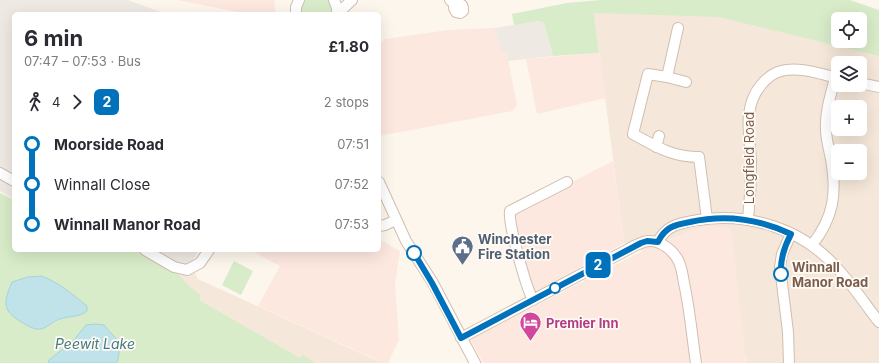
<!DOCTYPE html>
<html lang="en">
<head>
<meta charset="utf-8">
<style>
  :root { --surface:#fff; --page:#f2f2f3; --text:#2b2b33; --muted:#7c7c81 }
  body { margin:0; font-family:Inter,sans-serif; background:var(--page); color:var(--text); height:100vh; display:flex; flex-direction:column; font-size:15px; white-space:nowrap }
  * { box-sizing:border-box; margin:0 }
  p { font-size:13px; color:var(--muted) }
  .icon { flex:none; width:22px; height:22px; fill:none; stroke:currentColor; stroke-width:2; stroke-linecap:round; stroke-linejoin:round }
  .map { position:relative; flex:1; overflow:hidden }
  .panel { position:absolute; left:12px; top:12px; width:369px; height:240px; display:flex; flex-direction:column; background:var(--surface); border-radius:6px; box-shadow:0 4px 16px #0002 }
  .panel>* { flex:none }
  .badge { padding:0 8px; border-radius:6px; font-size:14px; line-height:26px }
  .controls { position:absolute; left:831px; top:12px; display:grid; gap:8px }
  .controls a { display:grid; place-items:center; width:36px; height:36px; border-radius:6px; background:var(--surface); box-shadow:0 4px 16px #0002; font-size:20px }
  .map>.badge { position:absolute; translate:-50% -50%; box-shadow:0 0 0 2px #fff }
  .legs { display:flex; align-items:center; gap:6px; height:44px; padding:0 12px; font-size:13px }
  .legs p { margin-inline-start:auto }
  .headline { display:flex; align-items:center; justify-content:space-between; height:68px; padding:0 12px }
  h1 { font-size:22px; font-weight:700; line-height:30px }
  ul { padding:0 12px; list-style:none }
  li { display:flex; align-items:center; gap:14px; height:40px; font-size:15px }
  li i { display:grid; place-items:center; width:6px; height:100%; margin:0 5px; background:currentColor }
  li i::after { content:''; width:10px; height:10px; margin:-5px; border:3px solid; border-radius:50%; background:var(--surface) }
  li p { margin-inline-start:auto }
  li:first-child i { background:linear-gradient(#0000 50%,currentColor 0) }
  li:last-child i { background:linear-gradient(currentColor 50%,#0000 0) }
  .map>svg:first-child { display:block }
  .residential { fill:#f5e8da; fill-rule:evenodd }
  .commercial { fill:#fde8e0 }
  .industrial { fill:#efe9e4 }
  .green { fill:#d8ecc9; fill-rule:evenodd }
  .water { fill:#bfe3e8; stroke:#a5d3da }
  .lines { fill:none; stroke-linecap:round; stroke-linejoin:round }
  .minor-casing { stroke:#d1beb0; stroke-width:12 }
  .minor { stroke:#fff; stroke-width:10 }
  .line-1-casing { stroke:#fff; stroke-width:9 }
  .line-1 { stroke:#0072bc; stroke-width:6 }
  .stop-1-dot { fill:#fff; stroke:#0072bc; stroke-width:2 }
  .labels { text-anchor:middle; stroke-width:3.5; stroke-linejoin:round; paint-order:stroke }
  .street-label { font-size:13px; fill:#7a5c4d; stroke:#fffaf3 }
  .service-label { font-size:13px; font-weight:bold; fill:#4e5e75; stroke:#fffaf3; text-anchor:start }
  .stop-label { font-size:13px; font-weight:bold; fill:#7a5c4d; stroke:#fffaf3; text-anchor:start }
  .hotel-label { font-size:13px; font-weight:bold; fill:#b23c85; stroke:#fffaf3; text-anchor:start }
  .water-label { font-size:14px; font-style:italic; fill:#437c86; stroke:#fffaf3 }
</style>
</head>
<body>
<div class="map">
<svg width="879" height="363" viewBox="0 0 879 363">
  <rect width="100%" height="100%" fill="#fdf6ec"/>
  <!-- residential -->
  <path class="residential" d="M 732,7 L 838,41 L 860,41 L 879,33 L 879,363 L 746,363 L 746,358 L 710,226 L 693,230 L 643,251 L 624,243 L 594,13 ZM 838,63 L 860,63 L 860,85 L 838,85 ZM 838,107 L 860,107 L 860,129 L 838,129 ZM 838,151 L 860,151 L 860,173 L 838,173 Z
    M 195,273 L 198,279 L 382,363 L 308,363 L 201,302 L 174,292 L 183,276 Z"/>
  <!-- commercial -->
  <path class="commercial" d="M 177,0 L 274,0 L 276,14 L 248,14 Z
    M 494,28 L 501,49 L 507,54 L 517,105 L 513,111 L 379,136 L 379,47 L 385,39 L 448,30 Z
    M 599,53 L 606,98 L 537,114 L 526,59 Z
    M 613,161 L 624,243 L 533,293 L 513,212 Z
    M 710,226 L 731,229 L 746,363 L 483,363 L 470,339 L 643,251 L 693,230 Z
    M 379,239 L 400,251 L 395,284 L 399,340 L 388,363 L 382,363 L 366,355 L 258,306 L 280,266 L 250,250 L 379,250 Z"/>
  <!-- industrial -->
  <path class="industrial" d="M 0,0 L 128,0 L 166,14 L 14,14 L 14,199 L 0,191 Z
    M 539,21 L 544,23 L 553,56 L 508,61 L 507,54 L 501,50 L 494,28 Z
    M 101,250 L 199,250 L 174,292 Z"/>
  <!-- green -->
  <path class="green" d="M 305,0 L 328,0 L 331,5 L 332,14 L 300,14 L 301,6 Z
    M 600,0 L 850,0 L 879,10 L 879,56 L 719,17 L 594,13 L 599,53 L 553,56 L 544,23 L 539,21 L 514,25 L 512,14 L 567,3 ZM 838,19 L 860,19 L 860,41 L 838,41 Z
    M 0,193 L 14,200 L 14,250 L 134,250 L 178,274 L 189,286 L 201,295 L 199,300 L 300,358 L 303,355 L 315,363 L 117,363 L 120,349 L 104,325 L 86,325 L 73,341 L 49,360 L 48,363 L 0,363 ZM 51,280 L 87,306 L 84,314 L 61,319 L 41,329 L 32,328 L 10,314 Z
    M 234,261 L 253,271 L 241,295 L 222,285 Z"/>
  <!-- water -->
  <path class="water" d="M 41,276 C 59,282 73,295 87,306 L 87,311 C 81,317 69,316 60,319 C 54,321 46,328 41,329 C 34,330 28,326 23,323 C 2,311 3,303 12,282 L 28,277 Z
    M 95,324 L 104,325 C 118,343 123,338 117,363 L 48,363 L 49,360 L 73,341 L 86,325 Z"/>
  <g class="lines">
    <defs>
      <path id="minor" d="M 334,0 L 337,8 L 337,14
        M 450,0 L 455,5 L 459,4 L 462,5 L 463,8 L 463,11 L 460,13 L 456,12 L 454,8 L 455,5
        M 338,13 L 352,0
        M 296,14 L 296,7 L 299,0
        M 667,77 L 678,28
        M 686,82 L 667,77 L 648,74 L 633,134 C 657,147 672,157 699,157 L 707,219
        M 860,83 L 879,87
        M 656,147 L 659,136
        M 0,173 L 14,181
        M 379,182 L 406,241 L 433,283 L 475,363
        M 748,220 C 750,201 751,181 751,162 C 750,135 742,108 761,85 C 766,79 773,73 781,71 C 799,66 820,74 838,78
        M 379,226 L 385,225 L 396,220
        M 658,242 C 666,225 680,223 698,220 C 749,212 802,229 836,267 C 852,284 865,304 879,322
        M 812,245 C 834,217 837,193 831,159 C 829,149 826,139 826,129 C 825,112 831,94 835,78
        M 145,250 L 174,267 L 187,270 L 200,263 L 209,250
        M 533,300 C 526,287 508,224 510,211 L 567,182
        M 461,338 L 625,251 C 632,247 640,242 648,241 C 661,240 674,251 679,262 C 682,269 683,277 684,283 C 690,310 692,337 696,363
        M 789,363 L 788,332 L 780,267 L 782,254 L 791,234"/>
    </defs>
    <!-- minor casing -->
    <use href="#minor" class="minor-casing"/>
    <!-- minor -->
    <use href="#minor" class="minor"/>
  </g>
  <g class="lines">
    <defs>
      <path id="line-1" d="M 414,253 L 432,283 L 461,338 L 641,243 L 647,241 L 658,242 C 665,227 674,225 690,222 C 725,214 759,219 791,234 C 784,247 780,259 781,274"/>
    </defs>
    <!-- line-1 casing -->
    <use href="#line-1" class="line-1-casing"/>
    <!-- line-1 -->
    <use href="#line-1" class="line-1"/>
  </g>
  <!-- icons -->
  <defs>
    <symbol id="civic-pin" viewBox="-11 -11 22 30"><path d="M0 17L-7.5 6A9.5 9.5 0 1 1 7.5 6Z" fill="#5c6f8a" stroke="#fffaf3"/><path d="M-.6-6.5H3V-4.5H.6V-3L4-1V1h2V6H-6V1h2V-1L-.6-3ZM-1.2 2.5V6h2.4V2.5Z" fill="#fff"/></symbol>
    <symbol id="hotel-pin" viewBox="-11 -11 22 30"><path d="M0 17L-7.5 6A9.5 9.5 0 1 1 7.5 6Z" fill="#d1479c" stroke="#fffaf3"/><path d="M-6-4.5h1.5V1H6V5H4.5V3h-9V5H-6ZM-4 0a1.8 1.8 0 1 1 3.6 0ZM.5 0V-2.5h3Q6-2.5 6 0Z" fill="#fff"/></symbol>
  </defs>
  <g fill-rule="evenodd">
    <use href="#civic-pin" x="450" y="234" width="25" height="34"/>
    <use href="#hotel-pin" x="518" y="310" width="25" height="34"/>
  </g>
  <!-- markers -->
  <g class="stop-1-dot">
    <circle cx="414" cy="253" r="7"/>
    <circle cx="781" cy="274" r="7"/>
    <circle cx="555" cy="288" r="5"/>
  </g>
  <g class="labels">
    <!-- street labels -->
    <g class="street-label">
      <text transform="translate(749 158) rotate(-90)" y="5">Longfield Road</text>
    </g>
    <!-- service labels -->
    <g class="service-label">
      <text x="478" y="244">Winchester<tspan x="478" dy="15">Fire Station</tspan></text>
    </g>
    <!-- stop labels -->
    <g class="stop-label">
      <text x="792" y="272">Winnall<tspan x="792" dy="15">Manor Road</tspan></text>
    </g>
    <!-- hotel labels -->
    <g class="hotel-label">
      <text x="546" y="328">Premier Inn</text>
    </g>
    <!-- water labels -->
    <g class="water-label">
      <text x="95" y="349">Peewit Lake</text>
    </g>
  </g>
</svg>
<div class="controls">
<a><svg class="icon" aria-label="locate" viewBox="0 0 24 24"><circle cx="12" cy="12" r="6"/><path d="M12 2v4M12 18v4M2 12h4M18 12h4"/></svg></a>
<a><svg class="icon" aria-label="layers" viewBox="0 0 24 24"><path d="M12 4l9 5-9 5-9-5zM3 14l9 5 9-5"/></svg></a>
<a>+</a>
<a>−</a>
</div>
<b class="badge" style="left:598px;top:265px;background:#0072bc;color:#fff">2</b>
<section class="panel">
<div class="headline"><div><h1>6 min</h1><p>07:47 – 07:53 · Bus</p></div><b>£1.80</b></div>
<div class="legs"><svg class="icon" aria-label="walk" viewBox="0 0 24 24"><circle cx="13" cy="4" r="2"/><path d="M13 8l-2 6 4 7M11 14l-3 7M7 12l3-4h3l4 4"/></svg>4<svg class="icon" aria-label="forward" viewBox="0 0 24 24"><path d="M9 5l7 7-7 7"/></svg><b class="badge" style="background:#0072bc;color:#fff">2</b><p>2 stops</p></div>
<ul>
<li><i style="color:#0072bc"></i><b>Moorside Road</b><p>07:51</p></li>
<li><i style="color:#0072bc"></i><span>Winnall Close</span><p>07:52</p></li>
<li><i style="color:#0072bc"></i><b>Winnall Manor Road</b><p>07:53</p></li>
</ul>
</section>
</div>
</body>
</html>
